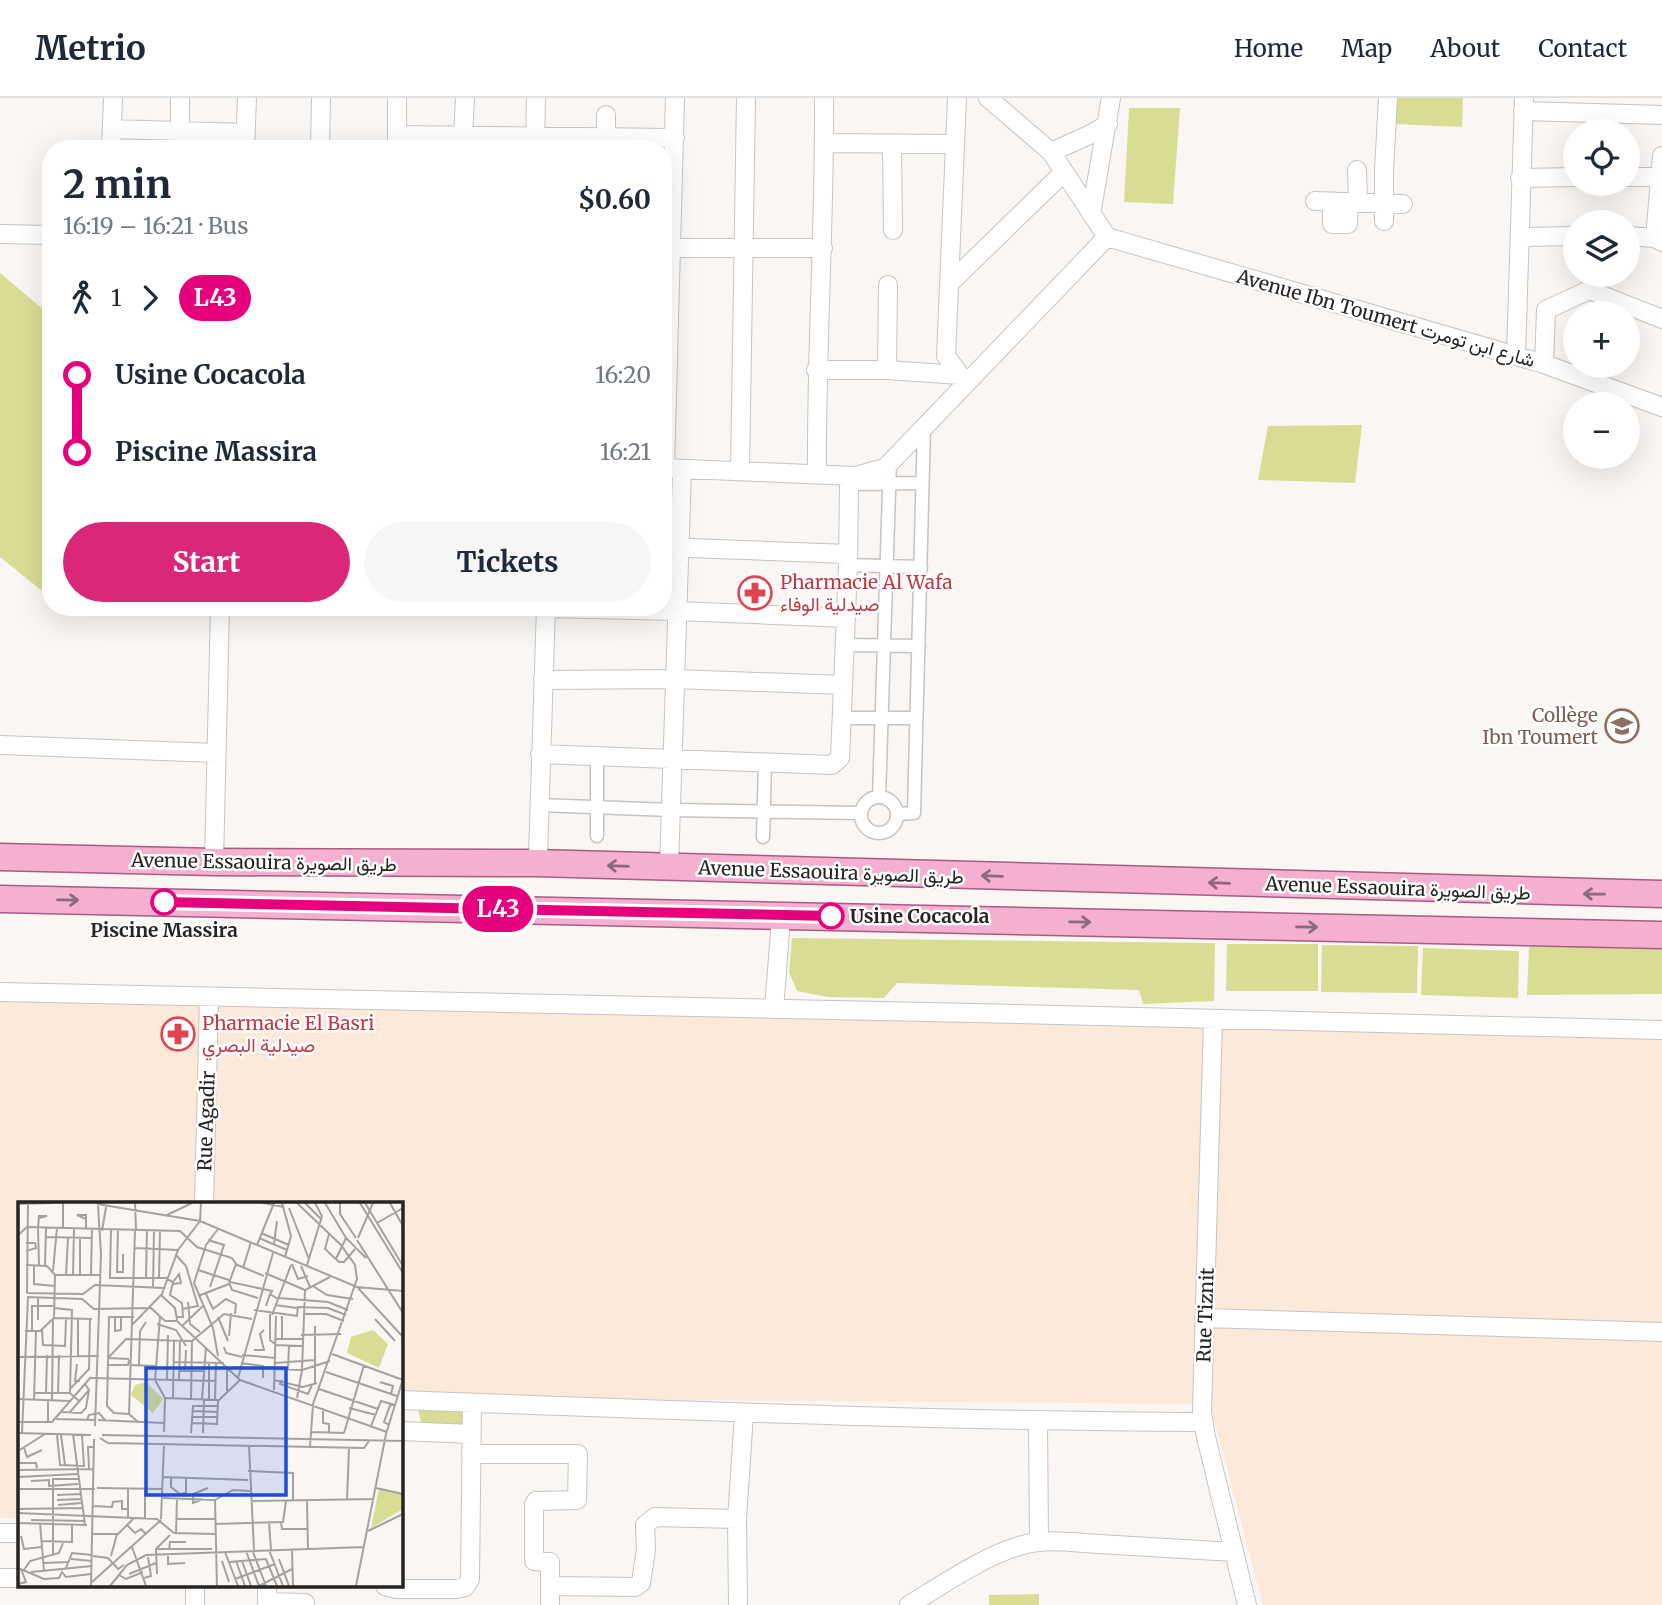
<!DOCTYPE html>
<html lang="en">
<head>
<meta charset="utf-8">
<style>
  :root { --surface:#fff; --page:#f6f6f7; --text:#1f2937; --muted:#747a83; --line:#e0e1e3; --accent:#db2777 }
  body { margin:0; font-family:Merriweather,Vazirmatn,serif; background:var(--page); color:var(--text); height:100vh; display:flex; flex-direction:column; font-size:26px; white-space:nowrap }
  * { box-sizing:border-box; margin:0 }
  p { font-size:23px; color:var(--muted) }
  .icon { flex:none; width:38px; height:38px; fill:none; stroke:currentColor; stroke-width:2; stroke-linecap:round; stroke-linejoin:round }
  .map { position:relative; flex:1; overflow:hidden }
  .panel { position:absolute; left:42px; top:42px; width:630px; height:476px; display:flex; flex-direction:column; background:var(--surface); border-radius:28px; box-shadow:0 7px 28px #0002 }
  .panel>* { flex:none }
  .badge { padding:0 14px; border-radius:23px; font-size:24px; line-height:46px }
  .buttons { position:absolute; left:1563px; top:21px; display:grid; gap:14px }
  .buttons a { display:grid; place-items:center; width:77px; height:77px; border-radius:50%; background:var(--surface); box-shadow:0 7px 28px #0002; font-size:35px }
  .map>.badge { position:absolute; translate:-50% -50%; box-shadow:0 0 0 4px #fff }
  .legs { display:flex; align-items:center; gap:10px; height:77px; padding:0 21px; font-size:23px }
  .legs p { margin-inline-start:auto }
  .overview { display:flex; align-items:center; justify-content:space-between; height:119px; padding:0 21px }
  h1 { font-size:38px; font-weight:700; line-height:52px }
  .primary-button { display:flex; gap:14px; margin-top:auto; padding:14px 21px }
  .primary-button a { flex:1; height:80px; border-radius:42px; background:var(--accent); color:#fff; font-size:28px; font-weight:700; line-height:80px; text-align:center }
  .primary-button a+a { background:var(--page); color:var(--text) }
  ul { padding:0 21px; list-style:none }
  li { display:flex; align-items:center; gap:24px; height:77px; font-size:26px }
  li i { display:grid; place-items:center; width:10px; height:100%; margin:0 9px; background:currentColor }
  li i::after { content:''; width:18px; height:18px; margin:-9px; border:5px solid; border-radius:50%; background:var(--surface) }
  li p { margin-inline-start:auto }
  li:first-child i { background:linear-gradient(#0000 50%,currentColor 0) }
  li:last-child i { background:linear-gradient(currentColor 50%,#0000 0) }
  header { display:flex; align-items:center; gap:42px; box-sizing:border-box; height:98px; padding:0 35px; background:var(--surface); border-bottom:2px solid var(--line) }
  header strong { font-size:33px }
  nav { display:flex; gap:38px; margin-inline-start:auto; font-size:24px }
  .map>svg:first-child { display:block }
  .industrial { fill:#fce9d9 }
  .green { fill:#d9dd94 }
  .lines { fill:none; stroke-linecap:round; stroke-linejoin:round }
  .pedestrian-casing { stroke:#c6c4c1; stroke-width:15 }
  .minor-casing { stroke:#c6c4c1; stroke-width:20 }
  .primary-casing { stroke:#a75c80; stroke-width:29 }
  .pedestrian { stroke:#fff; stroke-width:12 }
  .minor { stroke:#fff; stroke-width:18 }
  .primary { stroke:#f4afd1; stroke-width:26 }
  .oneway { stroke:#8c6a7a }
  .line-1-casing { stroke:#fff; stroke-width:16 }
  .line-1 { stroke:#e6007e; stroke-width:10 }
  .stop-1-dot { fill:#fff; stroke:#e6007e; stroke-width:3.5 }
  .labels { text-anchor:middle; stroke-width:5; stroke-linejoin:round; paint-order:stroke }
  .street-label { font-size:19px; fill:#252423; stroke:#fff }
  .health-label { font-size:19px; fill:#be3a42; stroke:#fff; text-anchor:start }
  .education-label { font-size:19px; fill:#785e54; stroke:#fff; text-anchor:end }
  .stop-label { font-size:19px; font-weight:bold; fill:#252423; stroke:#fff; text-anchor:start }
  .inset-road { fill:none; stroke:#a4a2a0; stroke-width:2 }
  .view { fill:#1d4ed8; fill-opacity:0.15; stroke:#1d4ed8; stroke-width:3.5 }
  .inset-edge { fill:none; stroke:#252423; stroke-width:3.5 }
</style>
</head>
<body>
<header>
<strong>Metrio</strong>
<nav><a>Home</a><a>Map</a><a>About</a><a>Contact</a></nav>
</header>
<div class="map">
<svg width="1662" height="1507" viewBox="0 0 1662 1507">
  <rect width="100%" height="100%" fill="#f9f6f4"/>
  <!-- industrial -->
  <path class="industrial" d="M 0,896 L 1662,937 L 1662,1507 L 1263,1507 L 1210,1306 L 692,1302 L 401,1296 L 401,1106 L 19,1106 L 19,1421 L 0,1420 Z"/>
  <!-- green -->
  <path class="green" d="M 1395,0 L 1463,0 L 1462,29 L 1394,26 Z
    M 1129,10 L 1180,10 L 1173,106 L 1124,104 Z
    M 0,175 L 51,218 L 51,500 L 0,459 Z
    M 1362,327 L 1355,385 L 1258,382 L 1268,328 Z
    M 792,840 L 1215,845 L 1214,903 L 1143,906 L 1139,892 L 897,885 L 884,900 L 828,899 L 797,893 L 789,874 Z
    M 1227,846 L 1318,846 L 1318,893 L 1226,893 Z
    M 1322,847 L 1418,848 L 1417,895 L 1321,894 Z
    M 1662,847 L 1662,896 L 1527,897 L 1529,849 Z
    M 1423,850 L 1519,853 L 1518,900 L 1421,897 Z
    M 418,1312 L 466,1313 L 461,1328 L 422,1328 Z
    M 1039,1496 L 1039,1507 L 989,1507 L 989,1497 Z"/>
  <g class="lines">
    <defs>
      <path id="pedestrian" d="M 849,386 L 922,385
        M 848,467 L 921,469
        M 845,547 L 919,548
        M 842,620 L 916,620
        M 597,659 L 597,738
        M 879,699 L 890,363
        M861 717a18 18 0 1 1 36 0a18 18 0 1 1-36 0Z
        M 539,707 L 671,712 L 861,715
        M 897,716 L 914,715 L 924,328
        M 763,739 L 765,665"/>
      <path id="minor" d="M 180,0 L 180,34
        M 957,0 L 946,258 L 960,277
        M 988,0 L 1051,54 L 1107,139
        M 1523,13 L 1662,17
        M 112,31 L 246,35
        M 397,37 L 675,40
        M 463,38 L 465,0
        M 824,45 L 955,46
        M 892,46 L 893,132
        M 535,49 L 536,0
        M 111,51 L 113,0
        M 245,51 L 247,0
        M 320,51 L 321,0
        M 397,51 L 397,0
        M 606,51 L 606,17
        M 1051,54 L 1089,37 L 1108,26
        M 1357,72 L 1358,104
        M 1628,79 L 1662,79
        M 1520,80 L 1575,79
        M 1315,103 L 1403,106
        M 1332,104 L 1332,126 L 1348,126 L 1349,104
        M 1091,116 L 1111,0
        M 1384,123 L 1384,72 L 1388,0
        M 0,136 L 51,137
        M 1628,138 L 1655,140 L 1662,144
        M 1107,139 L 1544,266 L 1662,309
        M 1520,139 L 1575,138
        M 1655,140 L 1662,58
        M 663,150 L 823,150
        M 1594,177 L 1589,192 L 1662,221
        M 949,186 L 1064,74
        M 1516,257 L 1524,0
        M 1544,266 L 1546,212 L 1589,192
        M 816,272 L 887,272 L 960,277 L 965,282
        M 887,272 L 888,187
        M 663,370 L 855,378 L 885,370 L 1107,139
        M 665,370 L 675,0
        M 740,373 L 746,0
        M 817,376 C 816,251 825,126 824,0
        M 663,449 L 848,456
        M 546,510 L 677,513 L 846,520
        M 543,582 L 675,581 L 843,587
        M 0,647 L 216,655
        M 540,656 L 832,667 L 840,660 L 848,467 L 849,386 L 855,378
        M 214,764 L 220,509
        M 536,765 L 538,758 L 546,509
        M 669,769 L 682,371
        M 0,894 L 974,915 L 1662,932
        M 774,911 L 780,834 L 779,817
        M 1213,922 L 1202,1314 L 1206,1339 L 1247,1507
        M 204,1106 L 209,899
        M 1204,1220 L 1662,1234
        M 401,1302 C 668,1312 935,1323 1203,1324
        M 1038,1323 L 1039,1444
        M 401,1333 L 471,1336
        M 471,1356 L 578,1356 L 577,1402 L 536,1403 L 534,1406 L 534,1463 L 550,1464 L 550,1488
        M 0,1435 L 19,1435
        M 0,1480 L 19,1480
        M 267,1488 L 267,1504 L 305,1505 L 305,1507
        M 385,1488 L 396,1491 L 456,1491 L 465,1489 L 470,1481 L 472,1305
        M 195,1507 L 195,1488
        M 550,1507 L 550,1488 L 635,1489 L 641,1485 L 646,1451 L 645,1427 L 655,1419 L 737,1421
        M 738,1507 L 737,1421 L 744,1316
        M 909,1507 C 940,1488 989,1455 1023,1447 C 1047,1440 1075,1445 1099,1446 C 1144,1449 1189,1451 1234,1454"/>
      <path id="primary" d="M 0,759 L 214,764 L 536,765 L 1662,796
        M 0,801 L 1662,837"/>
    </defs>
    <!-- pedestrian casing -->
    <use href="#pedestrian" class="pedestrian-casing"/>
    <!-- minor casing -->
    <use href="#minor" class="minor-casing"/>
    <!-- primary casing -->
    <use href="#primary" class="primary-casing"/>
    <!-- pedestrian -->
    <use href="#pedestrian" class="pedestrian"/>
    <!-- minor -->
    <use href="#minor" class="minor"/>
    <!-- primary -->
    <use href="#primary" class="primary"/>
  </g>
  <!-- one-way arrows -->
  <defs><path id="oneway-shaft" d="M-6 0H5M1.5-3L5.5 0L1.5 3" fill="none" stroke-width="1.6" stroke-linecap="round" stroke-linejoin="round" transform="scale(1.75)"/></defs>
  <g class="oneway">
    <use href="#oneway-shaft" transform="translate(618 768) rotate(-178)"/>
    <use href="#oneway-shaft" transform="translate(992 778) rotate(-178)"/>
    <use href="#oneway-shaft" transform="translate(1219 785) rotate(-178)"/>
    <use href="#oneway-shaft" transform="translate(1594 796) rotate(-179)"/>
    <use href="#oneway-shaft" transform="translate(68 802) rotate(1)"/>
    <use href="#oneway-shaft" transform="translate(1080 824) rotate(1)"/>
    <use href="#oneway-shaft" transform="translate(1307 829) rotate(1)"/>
  </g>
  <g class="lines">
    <defs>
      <path id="line-1" d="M 164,804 L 831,818"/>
    </defs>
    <!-- line-1 casing -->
    <use href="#line-1" class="line-1-casing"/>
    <!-- line-1 -->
    <use href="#line-1" class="line-1"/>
  </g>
  <!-- icons -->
  <defs>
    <symbol id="pharmacy-ring" viewBox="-11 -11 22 22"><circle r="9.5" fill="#fff" stroke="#e0444e" stroke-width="1.5"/><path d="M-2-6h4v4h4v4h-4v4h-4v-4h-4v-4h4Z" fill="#e0444e"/></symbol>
    <symbol id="school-ring" viewBox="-11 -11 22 22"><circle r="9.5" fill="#fff" stroke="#8d6e63" stroke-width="1.5"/><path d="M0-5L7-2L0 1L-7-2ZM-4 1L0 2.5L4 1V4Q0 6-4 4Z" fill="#8d6e63"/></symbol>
  </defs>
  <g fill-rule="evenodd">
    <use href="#pharmacy-ring" x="736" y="476" width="38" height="38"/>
    <use href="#school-ring" x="1603" y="609" width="38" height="38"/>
    <use href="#pharmacy-ring" x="159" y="917" width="38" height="38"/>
  </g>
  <!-- markers -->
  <g class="stop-1-dot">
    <circle cx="164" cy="804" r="12"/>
    <circle cx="831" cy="818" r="12"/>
  </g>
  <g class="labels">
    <!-- street labels -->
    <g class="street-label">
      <text transform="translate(1386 220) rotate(16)" y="7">Avenue Ibn Toumert شارع ابن تومرت</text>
      <text transform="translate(264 764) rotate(1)" y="7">Avenue Essaouira طريق الصويرة</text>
      <text transform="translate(831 774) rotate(2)" y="7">Avenue Essaouira طريق الصويرة</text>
      <text transform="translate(1398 790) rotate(2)" y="7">Avenue Essaouira طريق الصويرة</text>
      <text transform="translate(206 1023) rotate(-88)" y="7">Rue Agadir</text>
      <text transform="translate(1205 1217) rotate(-88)" y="7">Rue Tiznit</text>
    </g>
    <!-- health labels -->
    <g class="health-label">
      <text x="780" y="491">Pharmacie Al Wafa<tspan x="780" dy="22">صيدلية الوفاء</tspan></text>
      <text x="202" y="932">Pharmacie El Basri<tspan x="202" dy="22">صيدلية البصري</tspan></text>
    </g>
    <!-- education labels -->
    <g class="education-label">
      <text x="1598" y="624">Collège<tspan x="1598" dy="22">Ibn Toumert</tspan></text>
    </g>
    <!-- stop labels -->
    <g class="stop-label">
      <text x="850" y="825">Usine Cocacola</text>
      <text x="164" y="839" text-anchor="middle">Piscine Massira</text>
    </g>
  </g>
  <!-- overview -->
  <g transform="translate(18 1104)">
    <rect width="385" height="385" fill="#f9f6f4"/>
    <path d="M 355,128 L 370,142 L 361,166 L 329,151 L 333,135 ZM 128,180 L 145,197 L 135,211 L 113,193 L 117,183 ZM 361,287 L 385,292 L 385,307 L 353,326 Z" fill="#d9dd94"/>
    <path class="inset-road" d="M 45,1 L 45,26M 117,1 L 118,28M 245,1 L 266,5M 264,1 L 273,34 L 267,55M 279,1 L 323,43 L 337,63 L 339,77 L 295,202 L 292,245M 287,1 L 303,17M 307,1 L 328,36 L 348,56M 322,1 L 322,12 L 338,36M 342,1 L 385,71M 347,1 L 385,64M 372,1 L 385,24M 0,2 L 34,1M 79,2 L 182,19 L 339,85 L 385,89M 271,6 L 291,57M 149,13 L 174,1M 21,16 L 29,14 L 21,14 L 20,26 L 21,63M 359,21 L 385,6M 68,27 L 68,13 L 59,13 L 68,17M 100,27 L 99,70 L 105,70 L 105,52M 200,27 L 188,43 L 176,81 L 195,126 L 200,154M 93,28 L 92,76 L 149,76M 84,29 L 88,5M 243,31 L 271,43M 311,32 L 307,47 L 321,60 L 326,60 L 337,47M 0,33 L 9,25 L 162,29 L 179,45 L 214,56 L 218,62 L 211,81M 28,35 L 74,36M 241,36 L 269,48M 340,36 L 355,1M 190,38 L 206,43 L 203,52M 339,38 L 385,111M 256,42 L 259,19M 239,43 L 256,1M 116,46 L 160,48M 8,49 L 18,46 L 17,41 L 8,41M 158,53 L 168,64 L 180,104 L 164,107M 318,57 L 328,36M 217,62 L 246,74M 274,62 L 280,77 L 290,74M 16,63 L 16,82 L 37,84M 27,63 L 28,26M 289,63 L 304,14 L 297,1M 283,64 L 292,85M 225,66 L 233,40M 180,68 L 211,78M 35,69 L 39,26M 247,71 L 287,88M 37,73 L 83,73M 48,73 L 50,36M 55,73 L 56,26M 62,73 L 62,36M 73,73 L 74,27M 128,76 L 129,28M 141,77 L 142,28M 149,77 L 155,80 L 152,93 L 164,101 L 165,115 L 159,115M 212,80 L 254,89 L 252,92M 211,81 L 214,88 L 240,96M 155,82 L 163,81 L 161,72 L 155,80M 295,84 L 309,93 L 335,97M 135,85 L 136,28M 192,85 L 203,52M 340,86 L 385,135M 187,90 L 195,107 L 208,97 L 218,102 L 217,112M 9,91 L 65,92 L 77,83 L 146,86M 9,91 L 10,2M 143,93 L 157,106 L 159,118M 180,94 L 211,82M 20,96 L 20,118M 261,96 L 310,100 L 330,108M 170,100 L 172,122 L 182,130M 257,103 L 279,106M 248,104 L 252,92 L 260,97M 36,106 L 54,108 L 52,191M 236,108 L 280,114M 252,112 L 252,138 L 257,142M 286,112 L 308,112 L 326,119M 254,113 L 273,63M 97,114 L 97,129 L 103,128 L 103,115M 279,114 L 280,105 L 310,106 L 328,113M 116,115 L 91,115 L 89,204 L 96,211 L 111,212 L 120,220M 142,115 L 137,178 L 147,196 L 146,230M 200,115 L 210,139M 36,116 L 74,117M 357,117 L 377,139M 139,122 L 158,128 L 168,144M 114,123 L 144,92 L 160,48 L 182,19 L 183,1M 164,124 L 185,104M 24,128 L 25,143 L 47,144 L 48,117M 7,129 L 22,129 L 36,116 L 37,73 L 29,64 L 8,63M 14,129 L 14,104 L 36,104M 283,133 L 323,132M 211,134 L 213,111M 257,137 L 285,137M 264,137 L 264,114M 257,143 L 284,144M 206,145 L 208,151 L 224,155M 236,148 L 246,148 L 242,132 L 246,128M 314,152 L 385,178M 224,153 L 257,156M 60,154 L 60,117M 0,155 L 81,154M 90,156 L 108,137 L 174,139M 90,156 L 111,157M 156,160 L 206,161M 223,161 L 245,164 L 245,176M 257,161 L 297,158M 59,162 L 57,179 L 62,179M 89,163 L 110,163 L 111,158M 112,163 L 138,164M 121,163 L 122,129 L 128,120M 209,164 L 209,189M 257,167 L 284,168 L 287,88 L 312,75M 270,167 L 271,144M 284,168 L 312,159M 162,169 L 185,169M 167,169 L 168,148M 308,170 L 379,194M 73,176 L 198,179M 220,176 L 255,51M 149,178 L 150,133M 161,178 L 162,139M 222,178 L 369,230M 256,178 L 285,185 L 299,181M 264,178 L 262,182 L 290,192 L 294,183M 362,180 L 375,184 L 373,192M 297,182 L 297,124M 53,186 L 71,167 L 72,117M 301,187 L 360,207M 256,188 L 258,114M 17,191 L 52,191 L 61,199M 28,191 L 29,153M 40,192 L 41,153M 147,196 L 200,198M 155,196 L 156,139M 279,196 L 284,168M 0,197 L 52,199M 16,197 L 18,129M 173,197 L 174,139 L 206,112 L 234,117M 184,197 L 188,145M 191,197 L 191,161M 34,198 L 35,117M 197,198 L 198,161M 305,206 L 305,221 L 311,222 L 311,231M 331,206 L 358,213M 174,209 L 200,210M 44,210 L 63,211 L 68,206 L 71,188 L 67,182M 52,210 L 71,188M 111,212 L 117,28M 174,215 L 199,215M 38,217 L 78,218M 69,218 L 71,213 L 81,211 L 88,219M 80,218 L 146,221M 0,220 L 34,220 L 73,175M 30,221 L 30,198M 174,221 L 199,222 L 200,199 L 222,178M 371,223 L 366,220 L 373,201M 77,224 L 83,52 L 80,4M 353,224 L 363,199 L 377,203M 293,230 L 326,231M 0,231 L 73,233M 4,231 L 10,95 L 64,97 L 76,107 L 133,106 L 147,119 L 159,119 L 222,178M 173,231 L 175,204 L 200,204M 185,231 L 186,197M 326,231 L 346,163M 55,232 L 67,323M 39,233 L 42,263 L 66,264 L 64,233M 43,233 L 47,263M 84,233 L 385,239M 82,236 L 90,241 L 346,246 L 351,239M 231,244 L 236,348M 6,246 L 9,255 L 24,248M 0,249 L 27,232M 0,261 L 18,261 L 19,266M 71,267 L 70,245 L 76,245M 0,268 L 76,267M 230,269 L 275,271 L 275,299M 0,275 L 59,272M 145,275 L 230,278M 153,276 L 153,285 L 162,292 L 168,291 L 168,276M 13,279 L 31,278 L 31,284M 30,284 L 60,282M 79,286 L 145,287M 358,286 L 385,292M 0,287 L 77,287M 127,287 L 127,316M 39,293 L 62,292M 145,296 L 197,298M 185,297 L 175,301 L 175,292 L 190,286M 329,297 L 331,246M 39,298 L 63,297M 235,299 L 356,297M 289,299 L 290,348M 40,303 L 63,301M 75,304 L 94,305 L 95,300 L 104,299 L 104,307 L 110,307M 0,307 L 64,306M 0,311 L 139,317 L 156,331 L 197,332M 110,315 L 110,287M 143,317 L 146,242M 158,317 L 197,317M 13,318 L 67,319M 251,320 L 253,348M 263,320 L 264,327 L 289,327M 0,321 L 69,323M 22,321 L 26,369M 197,322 L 265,320 L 268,299M 109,323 L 117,331 L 123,327 L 128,332M 350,329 L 385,312M 158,331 L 159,297M 75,332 L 100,332 L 116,316M 3,334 L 6,347 L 24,345M 23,339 L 54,340 L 54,322M 114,345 L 128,384M 138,347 L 194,347M 151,348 L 152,340 L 168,340M 251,348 L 265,384M 274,348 L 275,384M 228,349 L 241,384M 207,350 L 220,384M 235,350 L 248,384M 35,352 L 35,277 L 60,277M 75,354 L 90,356 L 100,367 L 106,363M 93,354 L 99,332M 150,354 L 150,362 L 167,361M 53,357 L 74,359M 261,357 L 271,384M 204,359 L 211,380M 218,359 L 227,384M 224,359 L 233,384M 210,360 L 248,357 L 259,384M 25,361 L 51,360M 0,366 L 26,377 L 41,376 L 44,370 L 48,375 L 73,372M 48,366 L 54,351 L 74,353M 6,368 L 12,359 L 41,351 L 45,341M 13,370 L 74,364M 111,372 L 138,361M 139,372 L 138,347 L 152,333M 101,373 L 108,377 L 125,370M 126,376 L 133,374 L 130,355M 217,377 L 257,362M 74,380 L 143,318M 0,382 L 8,380 L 3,367M 73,384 L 76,237M 92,384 L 109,363 L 128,353 L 346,345M 199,384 L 197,298 L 215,288 L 232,289M 241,384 L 274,367M 338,384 L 368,232 L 385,177"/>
    <path class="view" d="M 128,166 L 268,166 L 268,293 L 128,293 Z"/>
    <rect width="385" height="385" class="inset-edge"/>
  </g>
</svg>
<div class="buttons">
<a><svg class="icon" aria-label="locate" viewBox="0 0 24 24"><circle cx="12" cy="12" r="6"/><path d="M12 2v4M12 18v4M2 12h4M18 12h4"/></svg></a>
<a><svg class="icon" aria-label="layers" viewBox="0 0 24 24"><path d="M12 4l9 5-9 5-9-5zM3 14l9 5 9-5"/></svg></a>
<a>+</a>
<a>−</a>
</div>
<b class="badge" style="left:498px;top:811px;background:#e6007e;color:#fff">L43</b>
<section class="panel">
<div class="overview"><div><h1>2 min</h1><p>16:19 – 16:21 · Bus</p></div><b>$0.60</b></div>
<div class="legs"><svg class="icon" aria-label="walk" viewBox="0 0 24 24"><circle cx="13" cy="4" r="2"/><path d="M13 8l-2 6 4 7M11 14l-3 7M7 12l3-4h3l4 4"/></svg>1<svg class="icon" aria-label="forward" viewBox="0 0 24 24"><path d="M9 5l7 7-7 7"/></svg><b class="badge" style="background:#e6007e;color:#fff">L43</b></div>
<ul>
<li><i style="color:#e6007e"></i><b>Usine Cocacola</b><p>16:20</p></li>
<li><i style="color:#e6007e"></i><b>Piscine Massira</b><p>16:21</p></li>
</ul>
<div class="primary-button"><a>Start</a><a>Tickets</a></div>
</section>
</div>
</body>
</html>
